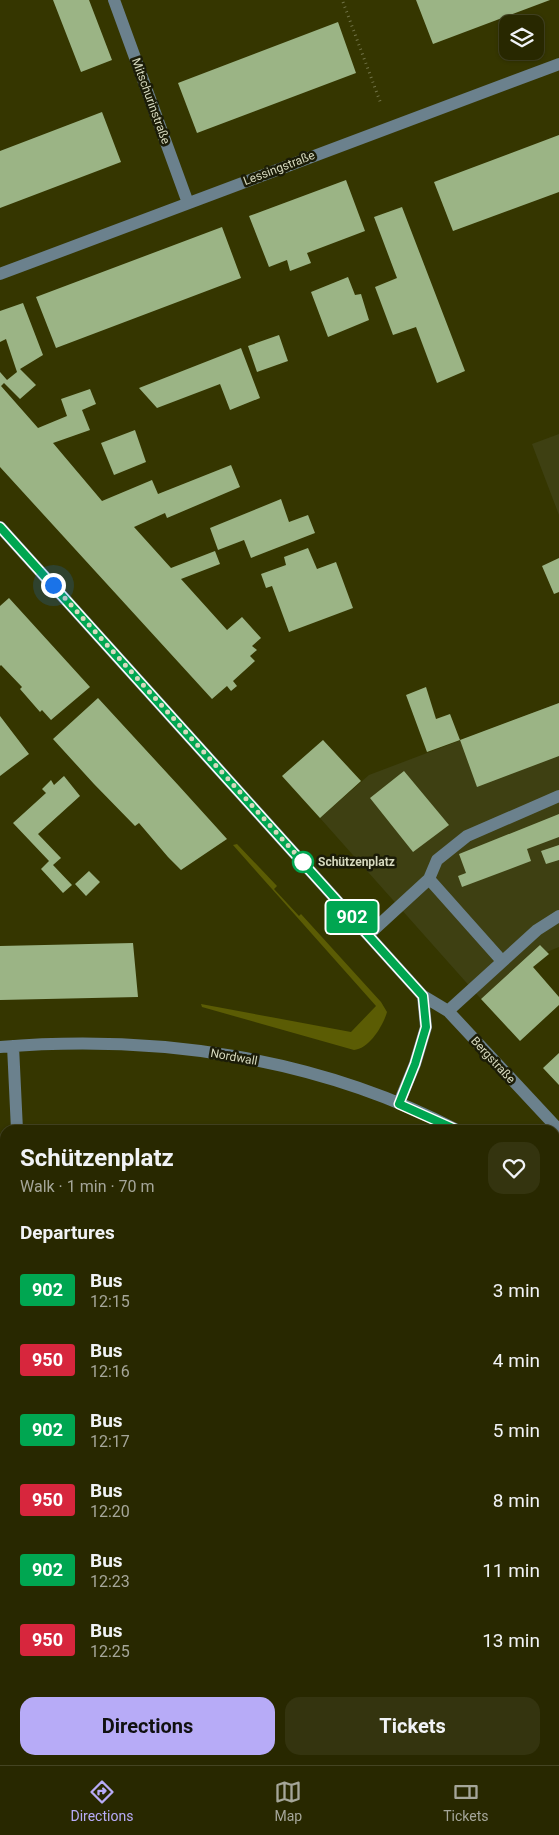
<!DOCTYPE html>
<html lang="en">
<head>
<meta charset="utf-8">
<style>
  :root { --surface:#282800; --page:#34340f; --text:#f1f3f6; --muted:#a5a699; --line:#442; --accent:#b7abf7 }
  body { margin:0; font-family:Roboto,sans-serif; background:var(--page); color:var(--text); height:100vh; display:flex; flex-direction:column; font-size:19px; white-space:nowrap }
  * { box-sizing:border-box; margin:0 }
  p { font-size:16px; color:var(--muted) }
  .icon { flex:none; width:28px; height:28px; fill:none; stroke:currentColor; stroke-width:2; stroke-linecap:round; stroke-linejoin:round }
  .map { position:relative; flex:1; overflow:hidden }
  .panel { position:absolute; left:0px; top:1125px; width:560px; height:640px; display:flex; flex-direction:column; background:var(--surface); border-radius:15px 15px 0 0; box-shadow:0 1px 4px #0004,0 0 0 1px var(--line) }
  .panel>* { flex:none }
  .badge { padding:0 10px; border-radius:4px; font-size:18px; line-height:32px }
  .fabs { position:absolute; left:499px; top:15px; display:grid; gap:10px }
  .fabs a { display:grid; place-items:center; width:45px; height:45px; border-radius:10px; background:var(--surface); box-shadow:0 1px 4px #0004,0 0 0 1px var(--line); font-size:25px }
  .you { position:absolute; width:25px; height:25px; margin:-12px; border:4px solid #fff; border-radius:50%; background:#1a73e8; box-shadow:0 0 0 8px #1a73e833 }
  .map>.badge { position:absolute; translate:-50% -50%; box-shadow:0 0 0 2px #fff }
  h2 { padding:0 20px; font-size:19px; line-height:45px }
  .round { display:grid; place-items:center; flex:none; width:52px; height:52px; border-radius:15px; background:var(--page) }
  .head { display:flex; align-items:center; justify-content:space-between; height:85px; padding:0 20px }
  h1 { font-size:24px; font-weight:700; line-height:38px }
  .cta { display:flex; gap:10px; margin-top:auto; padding:10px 20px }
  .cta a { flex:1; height:58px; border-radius:15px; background:var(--accent); color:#111; font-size:20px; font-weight:700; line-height:58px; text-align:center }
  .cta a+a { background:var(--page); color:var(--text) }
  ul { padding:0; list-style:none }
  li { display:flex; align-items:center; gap:15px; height:70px; padding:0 20px }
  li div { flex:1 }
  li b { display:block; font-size:19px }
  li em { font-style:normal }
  li .badge { min-width:55px; font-weight:700; text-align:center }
  .tab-bar { display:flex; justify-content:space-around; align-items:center; height:70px; border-top:1px solid var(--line); background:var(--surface); font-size:14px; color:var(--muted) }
  .tab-bar a { display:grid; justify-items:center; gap:2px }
  .tab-bar .current { color:var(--accent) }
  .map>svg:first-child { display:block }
  .built { fill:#3e4012 }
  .green { fill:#5b5c04 }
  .building { fill:#9bb485 }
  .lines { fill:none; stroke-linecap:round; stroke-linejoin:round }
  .path { stroke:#717347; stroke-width:3; stroke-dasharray:1 4; stroke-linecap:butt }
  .minor { stroke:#6b818d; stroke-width:12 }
  .line-casing { stroke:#fff; stroke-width:11 }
  .line { stroke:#00a651; stroke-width:8 }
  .walk { stroke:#d6d9be; stroke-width:5; stroke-dasharray:0 9 }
  .stop-dot { fill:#fff; stroke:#00a651; stroke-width:2.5 }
  .labels { text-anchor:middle; stroke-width:5; stroke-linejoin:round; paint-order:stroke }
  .street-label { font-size:12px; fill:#d6d9be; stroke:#1b1c07 }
  .stop-label { font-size:12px; font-weight:bold; fill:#d6d9be; stroke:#1b1c07; text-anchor:start }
</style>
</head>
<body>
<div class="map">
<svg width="559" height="1765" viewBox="0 0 559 1765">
  <rect width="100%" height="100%" fill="#353600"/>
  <!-- built -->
  <path class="built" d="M 559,434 L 559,515 L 532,444 Z
    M 559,703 L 559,947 L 547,952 L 540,945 L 481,999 L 320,818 L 369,775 Z"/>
  <!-- green -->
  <path class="green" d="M 237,844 L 277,886 L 274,889 L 299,916 L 301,914 L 381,1002 L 387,1012 C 383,1026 369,1049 354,1050 L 202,1007 L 201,1004 L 351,1032 L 376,1006 L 233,845 Z
    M 0,1540 L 5,1540 L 5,1650 L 0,1651 Z
    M 265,1760 L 390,1760 L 394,1765 L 269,1765 Z"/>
  <!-- building -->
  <path class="building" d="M 53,0 L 89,0 L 112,60 L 81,72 Z
    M 416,0 L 550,0 L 433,44 Z
    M 338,22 L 356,73 L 197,133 L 178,83 Z
    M 102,112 L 121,162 L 0,208 L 0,151 Z
    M 559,135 L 559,192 L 453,231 L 434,182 Z
    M 346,180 L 365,231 L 307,253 L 311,263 L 290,271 L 287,260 L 269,267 L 249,216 Z
    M 402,207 L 465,371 L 437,383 L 416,327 L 393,335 L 375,287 L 397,278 L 374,217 Z
    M 222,227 L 241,278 L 56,348 L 36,297 Z
    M 348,277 L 355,295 L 361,294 L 369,320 L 328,337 L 311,292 Z
    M 23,303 L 43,355 L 20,369 L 36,385 L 20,399 L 4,383 L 1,386 L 38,428 L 67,416 L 61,399 L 90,389 L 96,404 L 82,410 L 90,430 L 53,443 L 102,501 L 152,480 L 158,494 L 231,465 L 240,487 L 167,518 L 165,513 L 134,527 L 171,568 L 215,551 L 220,564 L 181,579 L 227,630 L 242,617 L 261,638 L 252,646 L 257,650 L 250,656 L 255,661 L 233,681 L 237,686 L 231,691 L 227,686 L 212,699 L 0,467 L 0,372 L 7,380 L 17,372 L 6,339 L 0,342 L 0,311 Z
    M 279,335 L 288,361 L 257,372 L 248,346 Z
    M 241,348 L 260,398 L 230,410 L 220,384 L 157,408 L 139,388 Z
    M 135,430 L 146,462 L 114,475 L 101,443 Z
    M 281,499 L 289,522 L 308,515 L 315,533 L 251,558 L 244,540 L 218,550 L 210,528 Z
    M 308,548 L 317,569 L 336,562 L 353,608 L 289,632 L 272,586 L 266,588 L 261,574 L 286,565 L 284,557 Z
    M 559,558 L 559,592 L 554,594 L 542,566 Z
    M 9,598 L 90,687 L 51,720 L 42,710 L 40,712 L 20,689 L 22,687 L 1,665 L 0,666 L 0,606 Z
    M 426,687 L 436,719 L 450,714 L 460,740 L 559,703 L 559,756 L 477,787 L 460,740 L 427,752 L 406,695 Z
    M 98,698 L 179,786 L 227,839 L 181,870 L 168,857 L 139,823 L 135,826 L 94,784 L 53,739 Z
    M 0,716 L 29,754 L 0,776 Z
    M 323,740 L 361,781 L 320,818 L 282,776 Z
    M 404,771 L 449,825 L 413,852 L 370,798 Z
    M 64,776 L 80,796 L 38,834 L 61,858 L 53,865 L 72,885 L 63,893 L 41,869 L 49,861 L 13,823 L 46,793 L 42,789 L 51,780 L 54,785 Z
    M 559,814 L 559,837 L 527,849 L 531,861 L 462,887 L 458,876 L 466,873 L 459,854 Z
    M 559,845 L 559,860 L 546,864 L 541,851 Z
    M 89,871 L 100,882 L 86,896 L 75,884 Z
    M 133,943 L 138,997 L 0,1000 L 0,946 Z
    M 540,945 L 549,954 L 533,967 L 559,997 L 559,1005 L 520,1041 L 481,999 Z
    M 559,1053 L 559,1085 L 543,1068 Z
    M 5,1650 L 5,1706 L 0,1708 L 0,1651 Z
    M 23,1760 L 45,1760 L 47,1765 L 11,1765 Z
    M 66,1760 L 95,1760 L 97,1765 L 68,1765 Z
    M 236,1760 L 265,1760 L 269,1765 L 240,1765 Z"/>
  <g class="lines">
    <!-- path -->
    <path class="path" d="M 343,2 L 381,104
      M 0,1613 L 5,1613
      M 314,1760 L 319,1765"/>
    <!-- minor -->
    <path class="minor" d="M 114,0 L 188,203
      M 0,274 L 559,64
      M 0,527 L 423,996 L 448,1011 L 559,1130
      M 429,879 L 502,961
      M 368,935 L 429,879 L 437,860 L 467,836 L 559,796
      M 448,1011 L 537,930 L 559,916
      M 13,1046 L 17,1130
      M 0,1047 C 157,1034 317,1057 457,1130
      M 399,1103 L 415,1064 L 426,1027 L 423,996
      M 555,1186 L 559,1188
      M 555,1443 L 559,1447
      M 555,1526 L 559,1519
      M 471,1760 L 475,1765"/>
  </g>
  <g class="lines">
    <defs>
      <path id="line" d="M 0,527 L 423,996 L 426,1027 L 415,1064 L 399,1104 L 457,1130"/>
    </defs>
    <!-- line casing -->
    <use href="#line" class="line-casing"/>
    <!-- line -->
    <use href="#line" class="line"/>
    <!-- walk -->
    <path class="walk" d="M 53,585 L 303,862"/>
  </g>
  <!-- markers -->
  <circle class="stop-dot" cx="303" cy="862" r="10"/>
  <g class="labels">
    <!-- street labels -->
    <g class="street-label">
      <text transform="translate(151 101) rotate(70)" y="4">Mitschurinstraße</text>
      <text transform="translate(279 168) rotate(-21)" y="4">Lessingstraße</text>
      <text transform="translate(234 1057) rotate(10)" y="4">Nordwall</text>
      <text transform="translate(493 1060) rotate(47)" y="4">Bergstraße</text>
    </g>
    <!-- stop labels -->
    <g class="stop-label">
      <text x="318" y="866">Schützenplatz</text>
    </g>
  </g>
</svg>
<div class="fabs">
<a><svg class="icon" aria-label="layers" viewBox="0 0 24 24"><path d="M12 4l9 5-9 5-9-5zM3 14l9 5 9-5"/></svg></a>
</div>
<div class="you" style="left:53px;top:585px"></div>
<b class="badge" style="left:352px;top:917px;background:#00a651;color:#fff">902</b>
<section class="panel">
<div class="head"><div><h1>Schützenplatz</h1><p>Walk · 1 min · 70 m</p></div><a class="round"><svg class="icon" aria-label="heart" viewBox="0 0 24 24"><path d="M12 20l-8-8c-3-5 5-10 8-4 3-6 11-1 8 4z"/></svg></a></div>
<h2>Departures</h2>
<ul>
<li><span class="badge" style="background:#00a651;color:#fff">902</span><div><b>Bus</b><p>12:15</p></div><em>3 min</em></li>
<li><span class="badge" style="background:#d7263d;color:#fff">950</span><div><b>Bus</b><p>12:16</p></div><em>4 min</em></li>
<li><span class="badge" style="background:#00a651;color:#fff">902</span><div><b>Bus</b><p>12:17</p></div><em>5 min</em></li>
<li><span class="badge" style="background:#d7263d;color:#fff">950</span><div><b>Bus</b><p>12:20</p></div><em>8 min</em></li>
<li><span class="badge" style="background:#00a651;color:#fff">902</span><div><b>Bus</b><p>12:23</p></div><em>11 min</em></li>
<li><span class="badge" style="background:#d7263d;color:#fff">950</span><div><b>Bus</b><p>12:25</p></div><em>13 min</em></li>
</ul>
<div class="cta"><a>Directions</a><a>Tickets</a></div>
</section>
</div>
<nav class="tab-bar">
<a class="current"><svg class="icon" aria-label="directions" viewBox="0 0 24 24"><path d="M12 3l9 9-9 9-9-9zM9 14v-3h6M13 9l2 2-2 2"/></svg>Directions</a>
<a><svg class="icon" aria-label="map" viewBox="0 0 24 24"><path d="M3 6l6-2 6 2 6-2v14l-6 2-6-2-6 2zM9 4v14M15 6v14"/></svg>Map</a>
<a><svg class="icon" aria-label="tickets" viewBox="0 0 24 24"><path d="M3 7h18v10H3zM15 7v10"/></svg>Tickets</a>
</nav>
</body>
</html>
